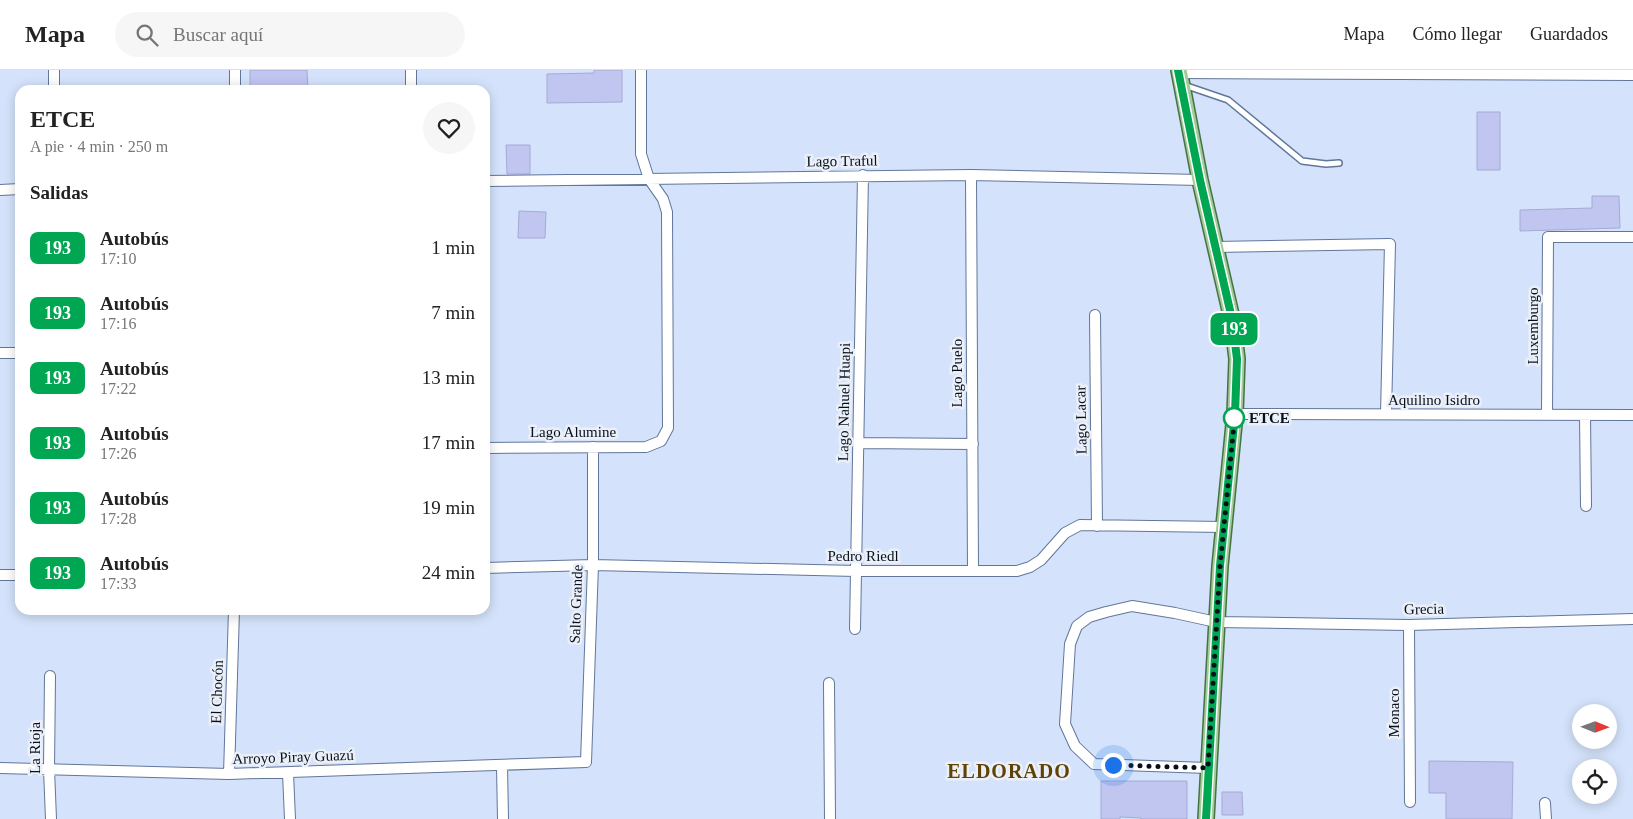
<!DOCTYPE html>
<html lang="es">
<head>
<meta charset="utf-8">
<style>
  :root { --surface:#fff; --page:#f6f6f6; --text:#222; --muted:#767676; --line:#e0e0e0 }
  body { margin:0; font-family:"Times New Roman",serif; background:var(--page); color:var(--text); height:100vh; display:flex; flex-direction:column; font-size:19px; white-space:nowrap }
  * { box-sizing:border-box; margin:0 }
  p { font-size:16px; color:var(--muted) }
  .icon { flex:none; width:28px; height:28px; fill:none; stroke:currentColor; stroke-width:2; stroke-linecap:round; stroke-linejoin:round }
  .map { position:relative; flex:1; overflow:hidden }
  .panel { position:absolute; left:15px; top:15px; width:475px; height:530px; display:flex; flex-direction:column; background:var(--surface); border-radius:15px; box-shadow:0 2px 12px #0003 }
  .panel>* { flex:none }
  .badge { padding:0 10px; border-radius:8px; font-size:18px; line-height:32px }
  .needle { width:32px; rotate:91deg }
  .controls { position:absolute; left:1572px; top:634px; display:grid; gap:10px }
  .controls a { display:grid; place-items:center; width:45px; height:45px; border-radius:50%; background:var(--surface); box-shadow:0 2px 12px #0003; font-size:25px }
  .you { position:absolute; width:25px; height:25px; margin:-12px; border:4px solid #fff; border-radius:50%; background:#1a73e8; box-shadow:0 0 0 8px #1a73e833 }
  .map>.badge { position:absolute; translate:-50% -50%; box-shadow:0 0 0 2px #fff }
  h2 { padding:0 15px; font-size:19px; line-height:45px }
  .round { display:grid; place-items:center; flex:none; width:52px; height:52px; border-radius:26px; background:var(--page) }
  .headline { display:flex; align-items:center; justify-content:space-between; height:85px; padding:0 15px }
  h1 { font-size:24px; font-weight:800; line-height:38px }
  ul { padding:0; list-style:none }
  li { display:flex; align-items:center; gap:15px; height:65px; padding:0 15px }
  li div { flex:1 }
  li b { display:block; font-size:19px }
  li em { font-style:normal }
  li .badge { min-width:55px; font-weight:700; text-align:center }
  header { display:flex; align-items:center; gap:30px; box-sizing:border-box; height:70px; padding:0 25px; background:var(--surface); border-bottom:1px solid var(--line) }
  header strong { font-size:24px }
  nav { display:flex; gap:28px; margin-inline-start:auto; font-size:18px }
  .search { width:350px; height:45px; background:var(--page); display:flex; align-items:center; gap:12px; box-sizing:border-box; padding:0 18px; border-radius:28px; color:var(--muted); font-size:19px }
  .map>svg:first-child { display:block }
  .building { fill:#c1c6f1; stroke:#a5aad3 }
  .lines { fill:none; stroke-linecap:round; stroke-linejoin:round }
  .lane-casing { stroke:#617699; stroke-width:8 }
  .street-casing { stroke:#617699; stroke-width:12 }
  .primary-casing { stroke:#457341; stroke-width:18 }
  .lane { stroke:#fff; stroke-width:5 }
  .street { stroke:#fff; stroke-width:10 }
  .primary { stroke:#a3cb99; stroke-width:15 }
  .line-casing { stroke:#fff; stroke-width:11 }
  .line { stroke:#00a651; stroke-width:8 }
  .walk { stroke:#070f1c; stroke-width:5; stroke-dasharray:0 9 }
  .stop-dot { fill:#fff; stroke:#00a651; stroke-width:2.5 }
  .labels { text-anchor:middle; stroke-width:5; stroke-linejoin:round; paint-order:stroke }
  .street-label { font-size:15px; fill:#070f1c; stroke:#ebf0f8 }
  .stop-label { font-size:15px; font-weight:bold; fill:#070f1c; stroke:#ebf0f8; text-anchor:start }
  .district-label { font-size:20px; font-weight:bold; letter-spacing:1px; fill:#5e4206; stroke:#ebf0f8 }
</style>
</head>
<body>
<header>
<strong>Mapa</strong>
<div class="search"><svg class="icon" aria-label="search" viewBox="0 0 24 24"><circle cx="10" cy="10" r="6"/><path d="M15 15l6 6"/></svg>Buscar aquí</div>
<nav><a>Mapa</a><a>Cómo llegar</a><a>Guardados</a></nav>
</header>
<div class="map">
<svg width="1633" height="749" viewBox="0 0 1633 749">
  <rect width="100%" height="100%" fill="#d4e3fb"/>
  <!-- building -->
  <path class="building" d="M 250,0 L 307,0 L 308,20 L 250,20 Z
    M 594,0 L 622,0 L 622,32 L 547,33 L 547,4 L 594,3 Z
    M 1477,42 L 1500,42 L 1500,100 L 1477,100 Z
    M 506,75 L 530,75 L 530,104 L 507,104 Z
    M 1592,126 L 1619,126 L 1620,158 L 1520,161 L 1520,140 L 1592,138 Z
    M 519,141 L 546,142 L 545,168 L 518,168 Z
    M 1429,691 L 1513,692 L 1512,749 L 1446,749 L 1446,723 L 1429,723 Z
    M 1101,711 L 1187,711 L 1187,749 L 1141,749 L 1141,748 L 1120,747 L 1120,749 L 1101,749 Z
    M 1222,722 L 1242,722 L 1243,745 L 1222,745 Z"/>
  <g class="lines">
    <defs>
      <path id="lane" d="M 1184,15 L 1228,30 L 1302,91 L 1326,94 L 1339,93"/>
      <path id="street" d="M 54,0 L 54,20
        M 235,0 L 235,20
        M 1179,3 L 1633,5
        M 411,20 L 411,0
        M 971,105 L 973,501
        M 485,111 L 971,105 L 1200,110
        M 0,120 L 20,119
        M 1215,177 L 1390,174 L 1386,344
        M 1095,245 L 1097,456
        M 0,283 L 20,283
        M 1235,344 L 1633,345
        M 1547,345 L 1548,167 L 1633,167
        M 1585,345 L 1586,436
        M 859,373 L 973,374
        M 485,378 L 646,377 L 661,371 L 668,358 L 667,142 L 663,129 L 649,109 L 641,84 L 641,0
        M 485,498 L 593,495 L 856,501 L 1017,501 L 1030,497 L 1041,490 L 1065,463 L 1080,455 L 1224,457
        M 0,505 L 20,505
        M 1409,555 L 1410,732
        M 855,559 L 863,105
        M 50,606 L 49,699 L 51,749
        M 829,613 L 830,749
        M 502,696 L 503,749
        M 0,698 L 229,704 L 586,692 L 593,495 L 593,377
        M 1208,698 L 1094,694 L 1075,676 L 1065,654 L 1070,574 L 1077,556 L 1089,547 L 1106,542 L 1132,536 L 1175,543 L 1216,552 L 1409,555 L 1633,549
        M 288,703 L 290,749
        M 229,704 L 234,540
        M 1545,733 L 1546,749"/>
      <path id="primary" d="M 1179,0 L 1200,110 L 1232,249 L 1237,289 L 1235,344 L 1220,496 L 1206,749"/>
    </defs>
    <!-- lane casing -->
    <use href="#lane" class="lane-casing"/>
    <!-- street casing -->
    <use href="#street" class="street-casing"/>
    <!-- primary casing -->
    <use href="#primary" class="primary-casing"/>
    <!-- lane -->
    <use href="#lane" class="lane"/>
    <!-- street -->
    <use href="#street" class="street"/>
    <!-- primary -->
    <use href="#primary" class="primary"/>
  </g>
  <g class="lines">
    <defs>
      <path id="line" d="M 1178,0 L 1200,110 L 1232,249 L 1237,289 L 1235,344 L 1220,496 L 1206,749"/>
    </defs>
    <!-- line casing -->
    <use href="#line" class="line-casing"/>
    <!-- line -->
    <use href="#line" class="line"/>
    <!-- walk -->
    <path class="walk" d="M 1113,695 L 1208,698 L 1220,496 L 1235,344 L 1234,348"/>
  </g>
  <!-- markers -->
  <circle class="stop-dot" cx="1234" cy="348" r="10"/>
  <g class="labels">
    <!-- street labels -->
    <g class="street-label">
      <text transform="translate(842 91) rotate(-1)" y="5">Lago Traful</text>
      <text transform="translate(1533 256) rotate(-90)" y="5">Luxemburgo</text>
      <text transform="translate(957 303) rotate(-90)" y="5">Lago Puelo</text>
      <text x="1434" y="335">Aquilino Isidro</text>
      <text transform="translate(844 332) rotate(-89)" y="5">Lago Nahuel Huapi</text>
      <text transform="translate(1081 350) rotate(-91)" y="5">Lago Lacar</text>
      <text x="573" y="367">Lago Alumine</text>
      <text x="863" y="491">Pedro Riedl</text>
      <text transform="translate(576 534) rotate(-88)" y="5">Salto Grande</text>
      <text transform="translate(1424 539) rotate(-1)" y="5">Grecia</text>
      <text transform="translate(217 622) rotate(-88)" y="5">El Chocón</text>
      <text transform="translate(1394 643) rotate(-90)" y="5">Monaco</text>
      <text transform="translate(35 678) rotate(-90)" y="5">La Rioja</text>
      <text transform="translate(293 687) rotate(-2)" y="5">Arroyo Piray Guazú</text>
    </g>
    <!-- stop labels -->
    <g class="stop-label">
      <text x="1249" y="353">ETCE</text>
    </g>
    <!-- district labels -->
    <g class="district-label">
      <text x="1009" y="708">ELDORADO</text>
    </g>
  </g>
</svg>
<div class="controls">
<a><svg class="needle" viewBox="-14 -14 28 28"><path d="M0-13l5 13h-10z" fill="#e53935"/><path d="M0 13l5-13h-10z" fill="#767676"/></svg></a>
<a><svg class="icon" aria-label="locate" viewBox="0 0 24 24"><circle cx="12" cy="12" r="6"/><path d="M12 2v4M12 18v4M2 12h4M18 12h4"/></svg></a>
</div>
<div class="you" style="left:1113px;top:695px"></div>
<b class="badge" style="left:1234px;top:259px;background:#00a651;color:#fff">193</b>
<section class="panel">
<div class="headline"><div><h1>ETCE</h1><p>A pie · 4 min · 250 m</p></div><a class="round"><svg class="icon" aria-label="heart" viewBox="0 0 24 24"><path d="M12 20l-8-8c-3-5 5-10 8-4 3-6 11-1 8 4z"/></svg></a></div>
<h2>Salidas</h2>
<ul>
<li><span class="badge" style="background:#00a651;color:#fff">193</span><div><b>Autobús</b><p>17:10</p></div><em>1 min</em></li>
<li><span class="badge" style="background:#00a651;color:#fff">193</span><div><b>Autobús</b><p>17:16</p></div><em>7 min</em></li>
<li><span class="badge" style="background:#00a651;color:#fff">193</span><div><b>Autobús</b><p>17:22</p></div><em>13 min</em></li>
<li><span class="badge" style="background:#00a651;color:#fff">193</span><div><b>Autobús</b><p>17:26</p></div><em>17 min</em></li>
<li><span class="badge" style="background:#00a651;color:#fff">193</span><div><b>Autobús</b><p>17:28</p></div><em>19 min</em></li>
<li><span class="badge" style="background:#00a651;color:#fff">193</span><div><b>Autobús</b><p>17:33</p></div><em>24 min</em></li>
</ul>
</section>
</div>
</body>
</html>
